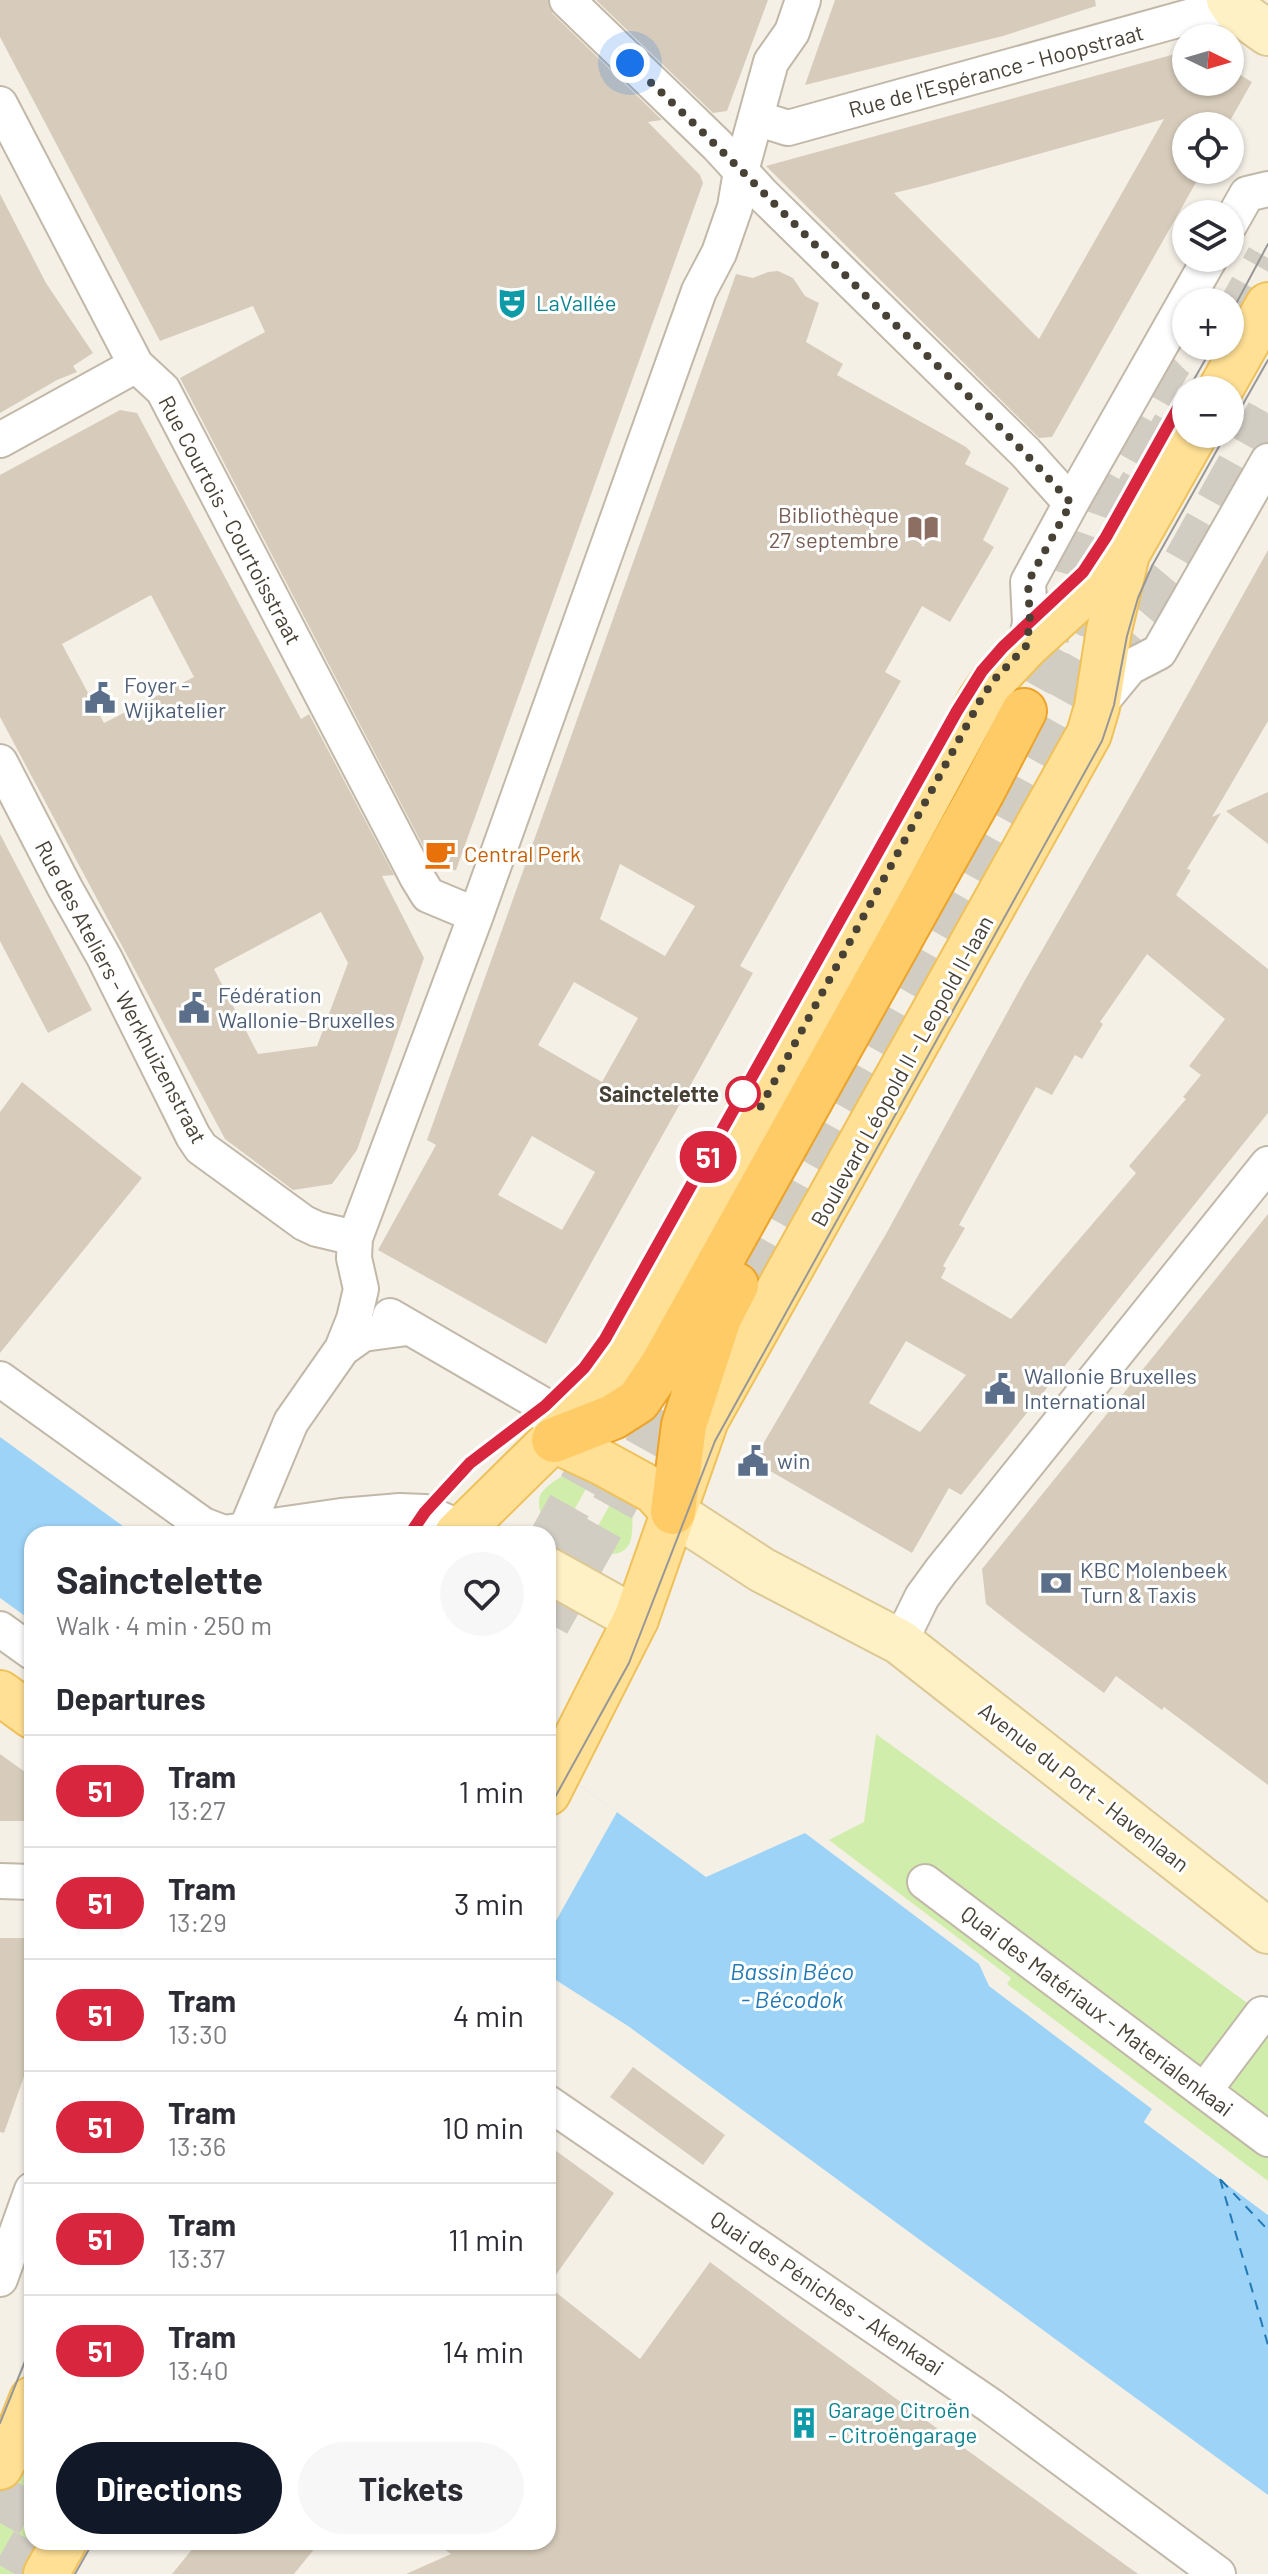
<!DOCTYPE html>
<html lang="en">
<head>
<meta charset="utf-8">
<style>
  :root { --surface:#fff; --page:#f7f7f7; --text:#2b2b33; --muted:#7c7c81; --line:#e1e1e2; --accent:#111827 }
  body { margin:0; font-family:Barlow,sans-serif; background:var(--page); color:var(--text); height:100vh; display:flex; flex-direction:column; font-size:30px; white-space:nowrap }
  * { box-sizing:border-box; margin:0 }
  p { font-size:26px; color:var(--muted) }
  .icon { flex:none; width:44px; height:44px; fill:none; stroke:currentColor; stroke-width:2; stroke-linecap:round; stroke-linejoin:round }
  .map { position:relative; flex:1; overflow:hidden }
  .sheet { position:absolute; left:24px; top:1526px; width:532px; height:1024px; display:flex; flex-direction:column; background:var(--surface); border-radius:24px; box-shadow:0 2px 6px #0004 }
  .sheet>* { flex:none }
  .badge { padding:0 16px; border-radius:26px; font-size:28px; line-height:52px }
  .needle { width:52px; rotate:95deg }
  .fabs { position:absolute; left:1172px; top:24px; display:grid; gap:16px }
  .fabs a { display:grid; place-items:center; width:72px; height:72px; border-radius:50%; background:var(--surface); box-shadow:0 2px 6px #0004; font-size:40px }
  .you { position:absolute; width:40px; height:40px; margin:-20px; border:6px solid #fff; border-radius:50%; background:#1a73e8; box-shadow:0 0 0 12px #1a73e833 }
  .map>.badge { position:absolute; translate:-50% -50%; box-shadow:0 0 0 4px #fff }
  h2 { padding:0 32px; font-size:30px; line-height:72px }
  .round { display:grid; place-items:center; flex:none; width:84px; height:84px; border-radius:42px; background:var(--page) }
  .headline { display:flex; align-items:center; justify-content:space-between; height:136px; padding:0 32px }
  h1 { font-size:38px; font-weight:700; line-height:60px }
  .action { display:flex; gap:16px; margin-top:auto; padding:16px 32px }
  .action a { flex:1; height:92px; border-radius:48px; background:var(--accent); color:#fff; font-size:32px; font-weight:700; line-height:92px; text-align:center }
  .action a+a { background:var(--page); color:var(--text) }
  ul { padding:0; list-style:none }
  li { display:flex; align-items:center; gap:24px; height:112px; padding:0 32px; border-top:2px solid var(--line) }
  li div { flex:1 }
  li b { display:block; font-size:30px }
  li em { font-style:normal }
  li .badge { min-width:88px; font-weight:700; text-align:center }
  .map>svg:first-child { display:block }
  .green { fill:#d0edab; fill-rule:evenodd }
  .water { fill:#9dd3f7 }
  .pier { fill:#f5f0e6 }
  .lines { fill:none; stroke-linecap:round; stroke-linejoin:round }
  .ferry { stroke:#2279b6; stroke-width:2; stroke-dasharray:10 8; stroke-linecap:butt }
  .building { fill:#d7ccbb; fill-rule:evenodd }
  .highway-tunnel { stroke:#d2cdc3; stroke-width:44; stroke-dasharray:44 22; stroke-linecap:butt }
  .street-casing { stroke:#c1b8a8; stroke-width:38 }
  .secondary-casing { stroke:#dcc894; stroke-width:48 }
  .primary-casing { stroke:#efc15a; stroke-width:48 }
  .highway-casing { stroke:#eca329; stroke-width:48 }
  .street { stroke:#fff; stroke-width:34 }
  .secondary { stroke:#fff1c6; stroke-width:44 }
  .primary { stroke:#ffe095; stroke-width:44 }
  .highway { stroke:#ffcb67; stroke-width:44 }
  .tram { stroke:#979797; stroke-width:2 }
  .line-casing { stroke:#fff; stroke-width:18 }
  .line { stroke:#d7263d; stroke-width:12 }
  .walk { stroke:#484135; stroke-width:8; stroke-dasharray:0 14.4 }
  .stop-dot { fill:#fff; stroke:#d7263d; stroke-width:4 }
  .labels { text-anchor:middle; stroke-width:6; stroke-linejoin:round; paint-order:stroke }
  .street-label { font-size:22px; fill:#484135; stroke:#fff }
  .culture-label { font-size:22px; fill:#0d838f; stroke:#fff; text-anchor:start }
  .education-label { font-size:22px; fill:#785e54; stroke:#fff; text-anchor:end }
  .service-label { font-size:22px; fill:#4e5e75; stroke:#fff; text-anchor:start }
  .food-label { font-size:22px; fill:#c56008; stroke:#fff; text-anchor:start }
  .stop-label { font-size:22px; font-weight:bold; fill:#484135; stroke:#fff; text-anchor:end }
  .water-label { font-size:24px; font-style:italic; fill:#2279b6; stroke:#fff }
</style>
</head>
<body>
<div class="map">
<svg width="1268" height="2574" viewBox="0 0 1268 2574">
  <rect width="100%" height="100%" fill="#f5f0e6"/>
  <!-- green -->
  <path class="green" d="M 596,1458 L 631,1479 C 631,1494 636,1537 628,1546 C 625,1551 618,1554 612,1554 C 602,1554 546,1523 542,1515 C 539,1510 538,1501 540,1496 C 545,1482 582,1466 596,1458 ZM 587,1487 L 612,1501 L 598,1526 L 573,1512 Z
    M 876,1734 L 1268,2018 L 1268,2181 L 1007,1984 L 1011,1978 L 829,1840 L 864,1822 Z
    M 32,2444 L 32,2542 L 45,2542 L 27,2574 L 0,2574 L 0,2506 Z"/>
  <!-- water -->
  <path class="water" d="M 0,1437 L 134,1534 L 32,1534 L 32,1621 L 0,1598 Z
    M 548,1762 L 706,1877 L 805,1833 L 979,1964 L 989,1986 L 1152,2109 L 1144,2122 L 1268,2215 L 1268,2495 L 628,2026 L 548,1975 Z"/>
  <!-- pier -->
  <path class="pier" d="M 548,1762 L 617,1812 L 548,1935 Z
    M 1154,2106 L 1156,2110 L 1149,2121 L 1268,2210 L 1268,2215 L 1144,2122 Z"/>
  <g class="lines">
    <!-- ferry -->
    <path class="ferry" d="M 1220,2179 L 1268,2345
      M 1221,2180 L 1268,2230"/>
  </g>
  <!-- building -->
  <path class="building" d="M 0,0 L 548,0 L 553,14 L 662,120 L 648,122 L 700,175 L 703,183 L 456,870 L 437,872 L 434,867 L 180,378 L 265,332 L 253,306 L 160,341 L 0,37 Z
    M 596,0 L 768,0 L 727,111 L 713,113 Z
    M 835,0 L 1095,0 L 1096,6 L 1003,36 L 805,85 Z
    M 1186,51 L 1186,82 L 1230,82 L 1230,69 L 1252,82 L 1227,126 L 1186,126 L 1186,170 L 1203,170 L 1052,437 L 1039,438 L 766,166 ZM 1164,119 L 1039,339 L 894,193 L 927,185 Z
    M 0,194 L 46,283 L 93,353 L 73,366 L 77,372 L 57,380 L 0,413 Z
    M 778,271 L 793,278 L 805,296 L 819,303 L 806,342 L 843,364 L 837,375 L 966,447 L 971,452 L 965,464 L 1009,488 L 983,540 L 994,547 L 950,622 L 922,606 L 885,672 L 901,681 L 740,966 L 753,973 L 546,1344 L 378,1250 L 436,1145 L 427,1140 L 736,274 L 753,278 L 768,272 ZM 620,864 L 695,906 L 665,956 L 600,919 ZM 574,982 L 638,1018 L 602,1082 L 538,1045 ZM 532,1136 L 595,1172 L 562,1230 L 498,1195 Z
    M 120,410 L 137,413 L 301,719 L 309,714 L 394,875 L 382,876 L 424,958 L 357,1150 L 332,1184 L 293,1190 L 225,1139 L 0,717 L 0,475 ZM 151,595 L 194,677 L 104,723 L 62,644 ZM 321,912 L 348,963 L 317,1046 L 258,1054 L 214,969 Z
    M 1268,550 L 1268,721 L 1212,817 L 1221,813 L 1187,869 L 1191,870 L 1176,895 L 1268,969 L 1268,1113 L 961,1495 L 949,1488 L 912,1553 L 753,1461 L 886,1234 L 1025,980 L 1164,737 ZM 1147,954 L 1225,1019 L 1189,1066 L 1201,1075 L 1183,1097 L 1186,1099 L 1129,1166 L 1136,1173 L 1011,1319 L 941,1278 L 946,1268 L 943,1266 L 965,1228 L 959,1225 L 1036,1087 L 1052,1095 L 1075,1055 L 1082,1059 L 1103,1024 L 1100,1022 ZM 906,1341 L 966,1375 L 920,1432 L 869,1403 Z
    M 1268,792 L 1268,844 L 1226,811 Z
    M 0,834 L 92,1010 L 48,1033 L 0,941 Z
    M 22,1082 L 142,1178 L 0,1353 L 0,1112 Z
    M 1268,1214 L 1268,1785 L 1164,1707 L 1162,1710 L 1116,1676 L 1104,1693 L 1023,1633 L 986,1604 L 982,1569 Z
    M 0,1754 L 32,1777 L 32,1821 L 0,1821 Z
    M 0,1938 L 32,1938 L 32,2054 L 4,2133 L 0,2132 Z
    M 633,2067 L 725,2135 L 703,2165 L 610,2097 Z
    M 548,2145 L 614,2193 L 548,2286 Z
    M 710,2262 L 793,2324 L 1138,2574 L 406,2574 L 451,2554 L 434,2542 L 548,2542 L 548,2286 L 640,2359 Z
    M 198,2542 L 320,2542 L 294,2574 L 172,2574 Z"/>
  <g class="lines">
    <!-- highway-tunnel -->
    <path class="highway-tunnel" d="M 1230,326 L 1268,258
      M 1121,521 L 1186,404
      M 1047,637 L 1068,564 L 1088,508 L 1170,362 L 1186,346
      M 1100,663 L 1185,562 L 1268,413
      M 998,741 L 1071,609
      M 548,1544 L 614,1426
      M 548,1623 L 1108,624
      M 0,2523 L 32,2466
      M 15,2574 L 33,2542"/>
    <defs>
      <path id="street" d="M 567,0 L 717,145 L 763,195 L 1025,452 L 1071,503
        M 0,104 L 136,365 L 163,390 L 417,877 L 428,895 L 476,915
        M 756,118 L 788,128 L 1192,16 L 1215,8 L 1236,10
        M 1230,224 L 1247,194 L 1268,189
        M 0,440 L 136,365
        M 1026,646 L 1030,622 L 1028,582 L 1071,503 L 1210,258
        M 1097,707 L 1130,667 L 1159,652 L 1268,461
        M 0,762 L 65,888 L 104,957 L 193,1136 L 201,1148 L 304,1223 L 317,1229 L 355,1238
        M 390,1316 L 545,1406 L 554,1440
        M 342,1349 L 354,1319 L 361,1289 L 354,1258 L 355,1238 L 476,915 L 699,291 L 719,253 L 735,207 L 741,171 L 771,62 L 792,32 L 803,0
        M 0,1379 L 203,1525 L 224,1533 L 341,1516 L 400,1511 L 425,1512 L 460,1528
        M 245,1532 L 291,1422 L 342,1349 L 363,1334 L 407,1328
        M 0,1629 L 32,1652
        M 900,1642 L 922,1597 L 941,1571 L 1268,1164
        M 0,1881 L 32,1882
        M 925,1882 L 1268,2139
        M 1204,2091 L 1262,2014
        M 548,2103 L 991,2406 L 1218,2574
        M 0,2279 L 32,2190"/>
      <path id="secondary" d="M 1229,0 L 1236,10 L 1268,33
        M 673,1512 L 762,1570 L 900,1642 L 1268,1931
        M 548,1570 L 636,1619"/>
      <path id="primary" d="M 1220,390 L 1268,305
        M 554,1440 L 601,1462 L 654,1491 L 673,1512
        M 457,1534 L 590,1403 L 607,1382 L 656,1299 L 981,699 L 994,680 L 1026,646 L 1127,554 L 1195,434
        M 0,1693 L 32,1716
        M 548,1793 L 636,1619 L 706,1420 L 1089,734 L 1097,707 L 1109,630 L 1127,554
        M 0,2467 L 19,2432 L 32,2399
        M 46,2574 L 64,2542"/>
      <path id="highway" d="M 554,1440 L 613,1417 L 638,1401 L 662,1366 L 982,792 L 1024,711
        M 673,1512 L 684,1425 L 719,1318 L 736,1285"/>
    </defs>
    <!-- street casing -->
    <use href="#street" class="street-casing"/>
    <!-- secondary casing -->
    <use href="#secondary" class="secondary-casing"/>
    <!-- primary casing -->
    <use href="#primary" class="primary-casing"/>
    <!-- highway casing -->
    <use href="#highway" class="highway-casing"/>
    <!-- street -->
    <use href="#street" class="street"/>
    <!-- secondary -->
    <use href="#secondary" class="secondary"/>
    <!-- primary -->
    <use href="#primary" class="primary"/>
    <!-- highway -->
    <use href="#highway" class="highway"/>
    <!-- tram -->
    <path class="tram" d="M 1230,315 L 1268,244
      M 1188,390 L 1213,346
      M 1230,427 L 1268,360
      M 410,1534 L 425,1512 L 470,1463 L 545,1406 L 584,1368 L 605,1339 L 957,711 L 982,671 L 1003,647 L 1083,572 L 1106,537 L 1186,394
      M 548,1810 L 629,1663 L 715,1441 L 1102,741 L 1114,705 L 1127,636 L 1138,598 L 1152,566 L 1226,434
      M 0,2423 L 32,2344
      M 75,2574 L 93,2542"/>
  </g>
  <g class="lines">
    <defs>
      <path id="line" d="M 410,1534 L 425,1512 L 470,1463 L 545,1406 L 584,1368 L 605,1339 L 957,711 L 982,671 L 1003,647 L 1083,572 L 1106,537 L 1186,394"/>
    </defs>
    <!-- line casing -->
    <use href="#line" class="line-casing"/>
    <!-- line -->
    <use href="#line" class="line"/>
    <!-- walk -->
    <path class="walk" d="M 630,63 C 711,138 787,217 865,295 C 934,363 1006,430 1071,503 L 1028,582 L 1030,622 L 1026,646 L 994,680 L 981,699 L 760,1108 L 743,1094"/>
  </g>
  <!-- icons -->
  <defs>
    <symbol id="theatre-bare" viewBox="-9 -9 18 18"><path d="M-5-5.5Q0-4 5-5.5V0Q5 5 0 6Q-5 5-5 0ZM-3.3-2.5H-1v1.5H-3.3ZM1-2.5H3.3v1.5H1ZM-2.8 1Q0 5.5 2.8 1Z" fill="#0f9aa8" stroke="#fff" stroke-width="2.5" paint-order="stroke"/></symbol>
    <symbol id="library-bare" viewBox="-9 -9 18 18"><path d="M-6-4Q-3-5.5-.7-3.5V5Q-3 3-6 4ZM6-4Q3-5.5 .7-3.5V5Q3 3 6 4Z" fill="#8d6e63" stroke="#fff" stroke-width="2.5" paint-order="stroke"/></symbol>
    <symbol id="civic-bare" viewBox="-9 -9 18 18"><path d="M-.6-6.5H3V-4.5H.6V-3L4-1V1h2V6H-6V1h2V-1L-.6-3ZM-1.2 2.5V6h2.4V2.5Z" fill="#5c6f8a" stroke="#fff" stroke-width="2.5" paint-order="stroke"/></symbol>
    <symbol id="cafe-bare" viewBox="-9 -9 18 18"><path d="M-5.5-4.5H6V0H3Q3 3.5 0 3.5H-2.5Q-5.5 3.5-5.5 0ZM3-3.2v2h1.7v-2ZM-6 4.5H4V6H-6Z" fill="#e8710a" stroke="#fff" stroke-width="2.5" paint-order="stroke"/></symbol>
    <symbol id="bank-bare" viewBox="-9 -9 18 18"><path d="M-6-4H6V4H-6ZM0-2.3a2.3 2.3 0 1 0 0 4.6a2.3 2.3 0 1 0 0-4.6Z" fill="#5c6f8a" stroke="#fff" stroke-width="2.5" paint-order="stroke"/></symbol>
    <symbol id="building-bare" viewBox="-9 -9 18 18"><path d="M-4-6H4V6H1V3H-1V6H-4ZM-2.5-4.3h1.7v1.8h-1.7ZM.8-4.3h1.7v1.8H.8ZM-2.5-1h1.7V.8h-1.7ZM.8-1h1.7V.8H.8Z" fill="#0f9aa8" stroke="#fff" stroke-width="2.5" paint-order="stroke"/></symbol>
  </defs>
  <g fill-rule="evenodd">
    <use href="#theatre-bare" x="490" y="281" width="44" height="44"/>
    <use href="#library-bare" x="901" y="506" width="44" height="44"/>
    <use href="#civic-bare" x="78" y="676" width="44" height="44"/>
    <use href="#cafe-bare" x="418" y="832" width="44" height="44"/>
    <use href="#civic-bare" x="172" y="986" width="44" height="44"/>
    <use href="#civic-bare" x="978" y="1367" width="44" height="44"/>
    <use href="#civic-bare" x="731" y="1439" width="44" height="44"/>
    <use href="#bank-bare" x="1034" y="1561" width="44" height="44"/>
    <use href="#building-bare" x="782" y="2401" width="44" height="44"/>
  </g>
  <!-- markers -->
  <circle class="stop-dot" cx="743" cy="1094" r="16"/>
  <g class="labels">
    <!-- street labels -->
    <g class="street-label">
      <text transform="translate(996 71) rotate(-15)" y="8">Rue de l'Espérance - Hoopstraat</text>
      <text transform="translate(230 520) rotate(62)" y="8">Rue Courtois - Courtoisstraat</text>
      <text transform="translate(121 992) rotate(62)" y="8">Rue des Ateliers - Werkhuizenstraat</text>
      <text transform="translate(902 1071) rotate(-61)" y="8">Boulevard Léopold II - Leopold II-laan</text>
      <text transform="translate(1084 1787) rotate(38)" y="8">Avenue du Port - Havenlaan</text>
      <text transform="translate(1097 2011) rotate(37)" y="8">Quai des Matériaux - Materialenkaai</text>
      <text transform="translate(827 2293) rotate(34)" y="8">Quai des Péniches - Akenkaai</text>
    </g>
    <!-- culture labels -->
    <g class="culture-label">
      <text x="536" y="311">LaVallée</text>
      <text x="828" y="2418">Garage Citroën<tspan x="828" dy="25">- Citroëngarage</tspan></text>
    </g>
    <!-- education labels -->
    <g class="education-label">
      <text x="899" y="523">Bibliothèque<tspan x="899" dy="25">27 septembre</tspan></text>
    </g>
    <!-- service labels -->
    <g class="service-label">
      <text x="124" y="693">Foyer -<tspan x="124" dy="25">Wijkatelier</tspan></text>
      <text x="218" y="1003">Fédération<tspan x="218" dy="25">Wallonie-Bruxelles</tspan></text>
      <text x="1024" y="1384">Wallonie Bruxelles<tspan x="1024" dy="25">International</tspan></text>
      <text x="777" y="1469">win</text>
      <text x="1080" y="1578">KBC Molenbeek<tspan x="1080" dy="25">Turn &amp; Taxis</tspan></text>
    </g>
    <!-- food labels -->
    <g class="food-label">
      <text x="464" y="862">Central Perk</text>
    </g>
    <!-- stop labels -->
    <g class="stop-label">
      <text x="719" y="1102">Sainctelette</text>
    </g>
    <!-- water labels -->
    <g class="water-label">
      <text x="792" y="1980">Bassin Béco<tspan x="792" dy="28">- Bécodok</tspan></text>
    </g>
  </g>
</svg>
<div class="fabs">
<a><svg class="needle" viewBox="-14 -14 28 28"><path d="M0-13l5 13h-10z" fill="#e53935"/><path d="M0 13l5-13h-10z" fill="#7c7c81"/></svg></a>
<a><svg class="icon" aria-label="locate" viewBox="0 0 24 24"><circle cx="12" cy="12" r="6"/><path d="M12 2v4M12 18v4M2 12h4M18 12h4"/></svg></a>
<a><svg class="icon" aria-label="layers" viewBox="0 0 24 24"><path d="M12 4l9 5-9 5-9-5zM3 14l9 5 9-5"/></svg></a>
<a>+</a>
<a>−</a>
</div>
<div class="you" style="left:630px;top:63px"></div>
<b class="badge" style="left:708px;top:1157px;background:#d7263d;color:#fff">51</b>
<section class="sheet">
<div class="headline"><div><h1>Sainctelette</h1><p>Walk · 4 min · 250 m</p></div><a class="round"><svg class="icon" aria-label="heart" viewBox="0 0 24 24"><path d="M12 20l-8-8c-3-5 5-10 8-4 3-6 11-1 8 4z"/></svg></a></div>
<h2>Departures</h2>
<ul>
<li><span class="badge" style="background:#d7263d;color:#fff">51</span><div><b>Tram</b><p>13:27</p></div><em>1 min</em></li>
<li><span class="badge" style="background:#d7263d;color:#fff">51</span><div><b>Tram</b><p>13:29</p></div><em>3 min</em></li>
<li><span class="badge" style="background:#d7263d;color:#fff">51</span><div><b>Tram</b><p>13:30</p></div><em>4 min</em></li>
<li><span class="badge" style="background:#d7263d;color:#fff">51</span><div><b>Tram</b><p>13:36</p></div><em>10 min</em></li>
<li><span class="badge" style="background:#d7263d;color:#fff">51</span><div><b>Tram</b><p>13:37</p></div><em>11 min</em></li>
<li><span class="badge" style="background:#d7263d;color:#fff">51</span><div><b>Tram</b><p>13:40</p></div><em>14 min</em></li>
</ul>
<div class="action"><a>Directions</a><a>Tickets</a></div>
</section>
</div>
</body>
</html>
